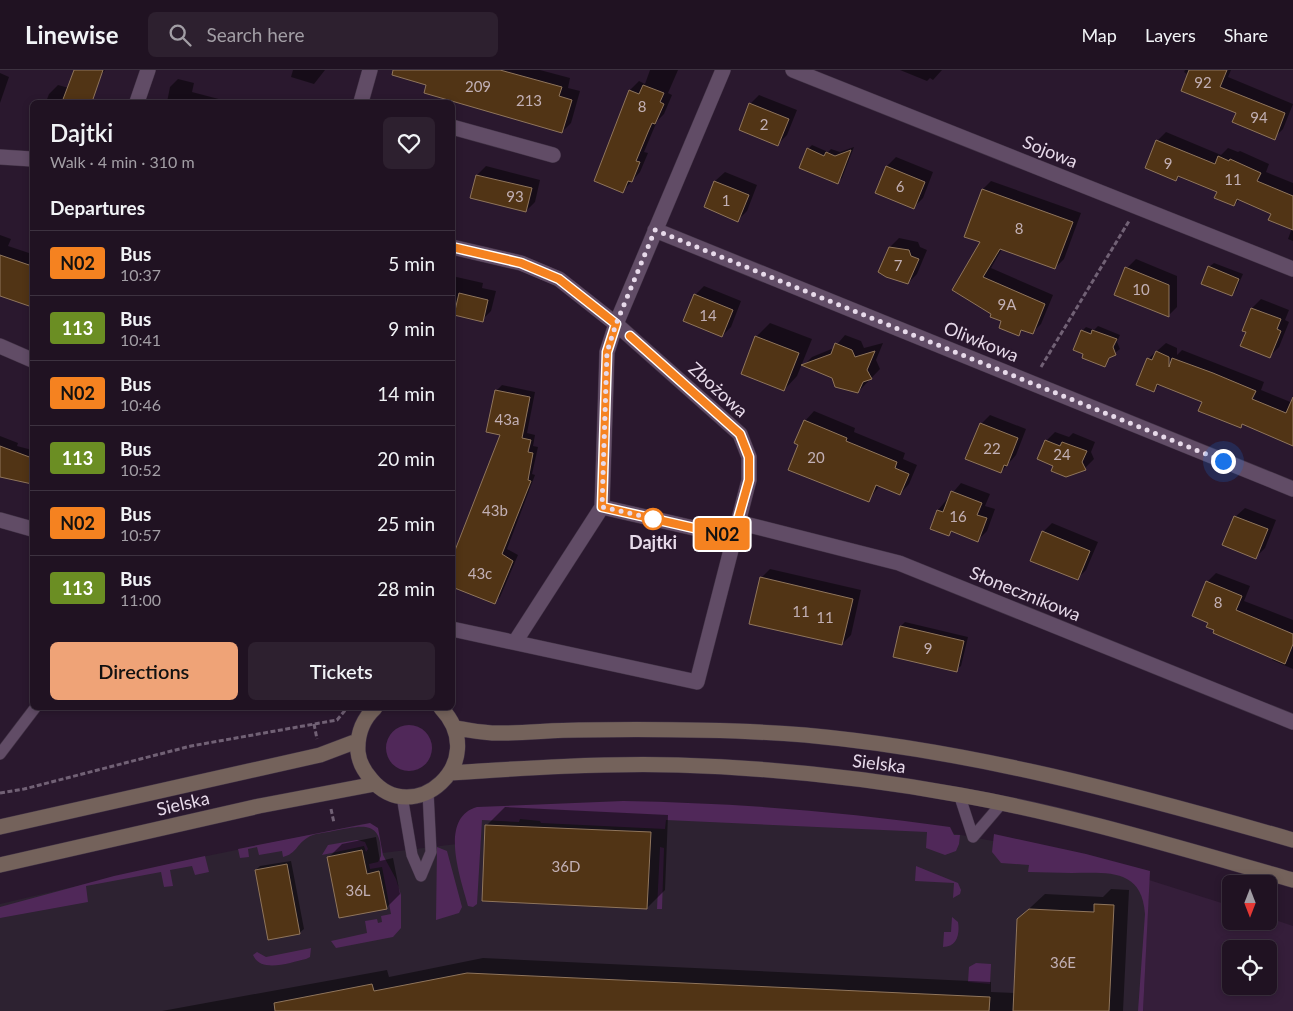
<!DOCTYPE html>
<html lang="en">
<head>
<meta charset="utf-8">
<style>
  :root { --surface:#201222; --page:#2d202f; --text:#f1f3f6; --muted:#a29ea5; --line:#3d3240; --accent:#efa377 }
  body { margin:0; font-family:Lato,sans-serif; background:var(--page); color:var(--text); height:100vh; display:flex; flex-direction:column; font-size:19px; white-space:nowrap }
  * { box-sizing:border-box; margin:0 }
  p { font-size:16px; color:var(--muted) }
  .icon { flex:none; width:28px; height:28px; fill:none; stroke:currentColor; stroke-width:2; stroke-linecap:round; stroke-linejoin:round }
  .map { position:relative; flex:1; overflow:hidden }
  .details { position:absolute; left:30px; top:30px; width:425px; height:610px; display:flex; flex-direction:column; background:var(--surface); border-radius:8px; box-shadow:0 2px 8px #0003,0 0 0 1px var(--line) }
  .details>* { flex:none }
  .badge { padding:0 10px; border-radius:4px; font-size:18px; line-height:32px }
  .needle { width:32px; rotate:180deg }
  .tools { position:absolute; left:1222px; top:805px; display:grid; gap:10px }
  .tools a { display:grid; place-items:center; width:55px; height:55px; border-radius:8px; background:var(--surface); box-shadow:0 2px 8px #0003,0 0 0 1px var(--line); font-size:25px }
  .you { position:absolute; width:25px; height:25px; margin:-12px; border:4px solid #fff; border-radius:50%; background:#1a73e8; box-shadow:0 0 0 8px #1a73e833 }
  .map>.badge { position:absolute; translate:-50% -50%; box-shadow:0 0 0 2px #fff }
  h2 { padding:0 20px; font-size:19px; line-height:45px }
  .round { display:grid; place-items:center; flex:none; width:52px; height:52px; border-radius:8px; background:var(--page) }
  .headline { display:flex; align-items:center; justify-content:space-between; height:85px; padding:0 20px }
  h1 { font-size:24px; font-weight:600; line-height:38px }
  .primary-button { display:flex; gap:10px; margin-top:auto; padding:10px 20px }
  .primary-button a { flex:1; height:58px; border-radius:8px; background:var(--accent); color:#111; font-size:20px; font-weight:600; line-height:58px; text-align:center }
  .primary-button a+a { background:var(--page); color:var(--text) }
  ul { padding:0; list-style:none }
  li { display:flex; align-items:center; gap:15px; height:65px; padding:0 20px; border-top:1px solid var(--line) }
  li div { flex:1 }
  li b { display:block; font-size:19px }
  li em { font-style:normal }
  li .badge { min-width:55px; font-weight:700; text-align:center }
  header { display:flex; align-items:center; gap:30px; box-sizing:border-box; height:70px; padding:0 25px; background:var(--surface); border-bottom:1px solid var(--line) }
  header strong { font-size:24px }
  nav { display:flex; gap:28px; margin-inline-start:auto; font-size:18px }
  .search { width:350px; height:45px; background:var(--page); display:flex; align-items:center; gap:12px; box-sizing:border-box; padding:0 18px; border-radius:8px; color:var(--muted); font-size:19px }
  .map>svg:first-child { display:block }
  .commercial { fill:#2d2231 }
  .built { fill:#351e3a; fill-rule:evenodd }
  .green { fill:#502859 }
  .shadow { fill:#0007 }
  .building { fill:#513415; stroke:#8f755c }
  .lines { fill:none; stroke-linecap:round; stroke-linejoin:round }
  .lane-casing { stroke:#413245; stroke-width:12 }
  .street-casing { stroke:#413245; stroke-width:16 }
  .secondary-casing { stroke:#413245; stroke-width:16 }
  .path { stroke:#716175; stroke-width:3; stroke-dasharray:5 2.5; stroke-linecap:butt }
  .lane { stroke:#614c66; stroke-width:11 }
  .street { stroke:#614c66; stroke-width:15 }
  .secondary { stroke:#74625b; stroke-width:15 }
  .line-casing { stroke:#fff; stroke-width:11 }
  .line { stroke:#f58220; stroke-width:8 }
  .walk { stroke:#e7daea; stroke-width:5; stroke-dasharray:0 9 }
  .stop-dot { fill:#fff; stroke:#f58220; stroke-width:2.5 }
  .labels { text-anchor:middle; stroke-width:4; stroke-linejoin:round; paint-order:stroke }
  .number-label { font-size:15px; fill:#c2b0b5 }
  .street-label { font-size:18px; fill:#e7daea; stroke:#2a182e }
  .stop-label { font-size:18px; font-weight:bold; fill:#e7daea; stroke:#2a182e }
</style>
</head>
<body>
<header>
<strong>Linewise</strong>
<div class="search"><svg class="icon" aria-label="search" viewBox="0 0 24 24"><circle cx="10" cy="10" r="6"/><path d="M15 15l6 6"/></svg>Search here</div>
<nav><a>Map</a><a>Layers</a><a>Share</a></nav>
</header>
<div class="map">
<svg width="1293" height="941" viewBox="0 0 1293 941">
  <rect width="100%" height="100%" fill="#2a182e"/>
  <!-- commercial -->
  <path class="commercial" d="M 468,741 L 924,758 L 1041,780 L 1149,810 L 1143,941 L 0,941 L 0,834 L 192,789 L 363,754 L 373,756 L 379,764 L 382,783 L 457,774 Z"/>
  <!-- built -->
  <path class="built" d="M 1149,810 L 1231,836 L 1231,851 L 1269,851 L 1269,848 L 1293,856 L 1293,941 L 1143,941 ZM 1231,879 L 1269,879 L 1269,916 L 1231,916 Z"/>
  <!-- green -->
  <path class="green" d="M386 678a23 23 0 1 1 46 0a23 23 0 1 1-46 0Z
    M 623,731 C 733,733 841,741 950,757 L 954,765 L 960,765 L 959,774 L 956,781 L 945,785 L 926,778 L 927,762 L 666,750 L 665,759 L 541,753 L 540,751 L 520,749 L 519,752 L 482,750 L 477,834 L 473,837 L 468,836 C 461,809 438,748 477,737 Z
    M 370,753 L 378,758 L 383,785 L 396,809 L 401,825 L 401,858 L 393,867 L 336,878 L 331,871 L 367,863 L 365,851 L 377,849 L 378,853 L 382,852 L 381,846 L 391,844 L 382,797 L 370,799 L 369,794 L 378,792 L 381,786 C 382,748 361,756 333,761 C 325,763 314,763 307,768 C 297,774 296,784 283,787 L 282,781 L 259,785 L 257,777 L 248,779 L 249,787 L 240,788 L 238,779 Z
    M 994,764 L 1086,784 L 1150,801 L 1143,941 L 1138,941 L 1145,844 C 1142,798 1107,803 1072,803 C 1057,803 1043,802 1028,802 L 1029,795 L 1001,793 L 992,782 Z
    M 357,770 L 365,772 L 368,779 L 366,782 L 364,776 L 322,785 L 328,775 Z
    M 437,777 L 447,781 L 462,837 L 459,843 L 436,850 Z
    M 660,777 L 664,778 L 662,839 L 657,839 Z
    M 205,786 L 209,802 L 195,805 L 192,796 L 170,800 L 173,816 L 164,817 L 161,802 L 86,816 L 88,832 L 0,848 L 0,837 L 114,806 Z
    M 916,796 L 958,813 L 961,820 L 960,824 L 953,828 L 954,813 L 915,811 Z
    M 952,847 L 958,852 C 960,864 957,877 943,877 L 944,862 L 951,862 Z
    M 311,878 L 310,887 L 306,889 C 291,892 261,904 253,885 L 257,882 L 266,887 Z
    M 976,893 L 991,894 L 990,914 L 968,912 L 969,897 Z"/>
  <!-- shadow -->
  <path class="shadow" d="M 75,0 L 105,0 L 99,7 L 90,32 L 46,32 L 49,24 L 58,15 L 69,18 Z
    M 293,0 L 325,0 L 314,14 L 291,7 Z
    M 413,0 L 540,0 L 570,8 L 568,18 L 580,21 L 571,53 L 562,62 L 428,14 Z
    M 650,0 L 678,0 L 668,23 L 672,25 L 664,44 L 657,51 L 644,82 L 648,83 L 640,102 L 623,121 L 630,20 L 639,11 L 645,14 Z
    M 900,0 L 942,0 L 933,10 L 930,8 L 927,11 Z
    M 1185,0 L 1231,0 L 1228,7 L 1293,34 L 1283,59 L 1274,68 L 1184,2 Z
    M 0,3 L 9,7 L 0,33 Z
    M 178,9 L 194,13 L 192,22 L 230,32 L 167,32 L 170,17 Z
    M 759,25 L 797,40 L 787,65 L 778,74 L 750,34 Z
    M 1166,62 L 1221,85 L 1228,78 L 1238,82 L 1240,81 L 1269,94 L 1266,102 L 1293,113 L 1293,171 L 1288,169 L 1292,158 L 1273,143 L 1240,129 L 1234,135 L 1219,121 L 1180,106 L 1176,110 L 1157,71 Z
    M 812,75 L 828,82 L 831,79 L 840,82 L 854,77 L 842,108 L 838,112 L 808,79 Z
    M 896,87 L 933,102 L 923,128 L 914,137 L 876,122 L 887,96 Z
    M 486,96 L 540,110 L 535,132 L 526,141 L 477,105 Z
    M 725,102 L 757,115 L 747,141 L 738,150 L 705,137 L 715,111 Z
    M 991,111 L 1081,143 L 1064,189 L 1055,198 L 1002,179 L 991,198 L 1053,225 L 1041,254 L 1032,263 L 1023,259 L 1019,263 L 993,244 L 954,220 L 982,172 L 983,119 Z
    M 0,165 L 11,169 L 8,176 L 32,184 L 32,235 L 0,224 Z
    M 899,168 L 918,172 L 920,177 L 927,180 L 917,204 L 908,213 L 890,177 Z
    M 1136,189 L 1177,206 L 1177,237 L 1168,246 L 1127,198 Z
    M 1214,193 L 1243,204 L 1236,220 L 1232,225 L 1209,197 Z
    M 452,206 L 483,213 L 482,218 L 496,221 L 491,241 L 482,250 L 452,243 Z
    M 704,216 L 741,231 L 731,257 L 722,266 L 695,225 Z
    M 1261,229 L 1289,240 L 1285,250 L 1289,252 L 1279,277 L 1270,286 L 1247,261 L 1252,238 Z
    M 770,253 L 812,269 L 797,306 L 784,320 L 756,267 Z
    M 1098,256 L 1120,265 L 1117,272 L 1120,279 L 1111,286 L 1105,295 L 1082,261 L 1086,257 L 1094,260 Z
    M 845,265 L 861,271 L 864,278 L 883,273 L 876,290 L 880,299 L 858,322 L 836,316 L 833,307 L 804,295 L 812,287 L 834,278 Z
    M 1166,273 L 1177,278 L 1177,285 L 1182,280 L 1264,312 L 1261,320 L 1293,333 L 1293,375 L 1244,353 L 1240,356 L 1203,331 L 1160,314 L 1153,321 L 1148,289 Z
    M 502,315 L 535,322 L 527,363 L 535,365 L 533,376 L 538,377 L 532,404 L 535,405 L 507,479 L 518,485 L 500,527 L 495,532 L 452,516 L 452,481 L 457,480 L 501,364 L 496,321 Z
    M 814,341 L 855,358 L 854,362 L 905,383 L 903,389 L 917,395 L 909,414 L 900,424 L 880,415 L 868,431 L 800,374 L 805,351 Z
    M 990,345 L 1026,359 L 1016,385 L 1001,402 L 981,354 Z
    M 1055,362 L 1069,367 L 1073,363 L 1095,372 L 1091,382 L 1094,389 L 1085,398 L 1054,395 L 1046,371 Z
    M 0,366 L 18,373 L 17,376 L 32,380 L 32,413 L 0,405 Z
    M 961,413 L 990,424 L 985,436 L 995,439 L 987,461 L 978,470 L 953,460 L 949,465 L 931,458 L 938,440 Z
    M 1245,438 L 1276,450 L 1265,478 L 1256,487 L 1235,447 Z
    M 1052,453 L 1098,472 L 1086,500 L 1077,509 L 1043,462 Z
    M 770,499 L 861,520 L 851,565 L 842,574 L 761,508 Z
    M 1216,503 L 1250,516 L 1244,531 L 1293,550 L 1293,599 L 1272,590 L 1273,588 L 1210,552 L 1207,512 Z
    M 905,552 L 968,567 L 961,596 L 956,600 L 894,586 L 901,556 Z
    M 505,737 L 668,745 L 665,820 L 647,838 L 487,755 Z
    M 376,767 L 380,791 L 393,788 L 400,824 L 386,838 L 329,787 L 342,774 Z
    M 291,791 L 304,859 L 299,863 L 256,800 L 260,796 Z
    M 1111,819 L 1129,820 L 1123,941 L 162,941 L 387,900 L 389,907 L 483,888 L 991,912 L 991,922 L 1015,923 L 1018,849 L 1045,824 L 1103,827 Z"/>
  <!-- building -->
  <path class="building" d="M 74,0 L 103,0 L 92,32 L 62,32 Z
    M 393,0 L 500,0 L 562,17 L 559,26 L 572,30 L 562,63 L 424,23 L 426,15 L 392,5 Z
    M 1189,0 L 1227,0 L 1220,17 L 1285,43 L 1275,70 L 1232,52 L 1236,43 L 1181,21 Z
    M 643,15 L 664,23 L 660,32 L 664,34 L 655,54 L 652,53 L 648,62 L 636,91 L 640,92 L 632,112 L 628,111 L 623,123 L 594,111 L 629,20 L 639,24 Z
    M 749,33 L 789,49 L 778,76 L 739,60 Z
    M 1156,70 L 1215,94 L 1218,86 L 1229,91 L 1230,89 L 1261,103 L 1257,111 L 1293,126 L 1293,160 L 1268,150 L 1271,144 L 1237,129 L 1234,136 L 1214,128 L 1217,122 L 1178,106 L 1176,111 L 1145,98 Z
    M 807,78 L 824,86 L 826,82 L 835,86 L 851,80 L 838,114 L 799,98 Z
    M 886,96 L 925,112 L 914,139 L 875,123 Z
    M 476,105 L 532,118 L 526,142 L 470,128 Z
    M 714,111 L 749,125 L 738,152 L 704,137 Z
    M 982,119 L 1073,152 L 1055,199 L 1000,179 L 983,207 L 1045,234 L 1033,264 L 1021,260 L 1019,266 L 999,258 L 1001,251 L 990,247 L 991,244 L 952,220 L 980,172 L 964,167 Z
    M 889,177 L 909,180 L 911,186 L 919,189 L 908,214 L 886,207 L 878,202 Z
    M 0,185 L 32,196 L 32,237 L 0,226 Z
    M 1208,196 L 1239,209 L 1232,226 L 1201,214 Z
    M 1125,197 L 1169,215 L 1169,247 L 1114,225 Z
    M 459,223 L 488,230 L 483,252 L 454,245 Z
    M 694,224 L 733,240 L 722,267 L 683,251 Z
    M 1251,238 L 1281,249 L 1277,259 L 1281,261 L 1270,288 L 1240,276 L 1246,262 L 1242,261 Z
    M 1081,260 L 1091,264 L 1092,260 L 1117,269 L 1113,277 L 1116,285 L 1109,288 L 1105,297 L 1082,288 L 1083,284 L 1073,280 Z
    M 755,266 L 799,283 L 784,321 L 741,304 Z
    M 835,273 L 852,280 L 855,287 L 875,281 L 867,300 L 872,309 L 863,312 L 858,323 L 835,317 L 832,308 L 801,295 L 831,284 Z
    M 1156,281 L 1169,287 L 1169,297 L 1172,288 L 1213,303 L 1256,321 L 1252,329 L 1286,343 L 1293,327 L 1293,376 L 1242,354 L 1241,358 L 1198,341 L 1202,332 L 1157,314 L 1154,322 L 1136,315 L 1147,288 L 1152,290 Z
    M 495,320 L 530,327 L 522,368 L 531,370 L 528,382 L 533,383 L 528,410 L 531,411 L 502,484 L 513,491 L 495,534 L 452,517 L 452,488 L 500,365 L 486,362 Z
    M 804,350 L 847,368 L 846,371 L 897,392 L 895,398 L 909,404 L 900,425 L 876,415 L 869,432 L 788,400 L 798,375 L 794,373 Z
    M 980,353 L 1018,368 L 1007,396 L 1004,395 L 1001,403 L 965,389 Z
    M 1045,370 L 1060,376 L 1062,372 L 1087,381 L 1082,392 L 1086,400 L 1066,407 L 1051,401 L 1053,396 L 1037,389 Z
    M 0,376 L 32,388 L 32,414 L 0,407 Z
    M 951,421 L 982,433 L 977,445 L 987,448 L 978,472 L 951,461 L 949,466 L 930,459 L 937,440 L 943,442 Z
    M 1234,446 L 1268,459 L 1256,489 L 1222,475 Z
    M 1042,461 L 1090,481 L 1078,510 L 1030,491 Z
    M 760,507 L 853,529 L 842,575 L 749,554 Z
    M 1206,511 L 1242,526 L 1236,540 L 1293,564 L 1293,574 L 1285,594 L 1213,563 L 1214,560 L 1206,557 L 1208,553 L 1192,546 Z
    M 900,556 L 964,571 L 957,602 L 893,587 Z
    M 485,755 L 651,762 L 647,839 L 482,831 Z
    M 362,780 L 367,804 L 379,801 L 387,839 L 339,848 L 327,787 Z
    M 287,794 L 300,864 L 268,870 L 255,800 Z
    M 1094,834 L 1114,835 L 1109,941 L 1013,941 L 1017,849 L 1029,839 L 1094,842 Z
    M 467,903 L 990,927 L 989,941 L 275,941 L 274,933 L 372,914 L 374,921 Z"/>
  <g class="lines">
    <defs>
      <path id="lane" d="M 0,684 L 35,638
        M 959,724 L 973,767
        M 402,726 L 412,785 L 421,806
        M 973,767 L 1002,733
        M 421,806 L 431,782 L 428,722"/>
      <path id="street" d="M 793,0 L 1293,199
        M 137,32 L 148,0
        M 361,32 L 370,0
        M 452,57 L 553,85
        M 0,87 L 32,89
        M 655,160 L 1293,419
        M 452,177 L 521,193 L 559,209 L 616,254 L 607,282 L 602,437 L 515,572
        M 0,276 L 32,290
        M 602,437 L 733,467
        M 0,450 L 32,459
        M 737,452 L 899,493 L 1293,652
        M 452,559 L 697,612 L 749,410 L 749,387 L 740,364 L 616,254 L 723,0"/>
      <path id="secondary" d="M 375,638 C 362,650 357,664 358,682 C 359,692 364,701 371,709 C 413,760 492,692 441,638
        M 455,658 C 470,660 487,664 502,663 C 528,663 553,660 579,660 C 654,659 730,659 805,665 C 971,680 1133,724 1293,770
        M 450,703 C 526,698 602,693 678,695 C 772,698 868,708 960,725 C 1073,745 1183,779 1293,810
        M 0,757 L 320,685 L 357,671
        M 0,795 L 259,736 L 375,714"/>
    </defs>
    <!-- lane casing -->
    <use href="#lane" class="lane-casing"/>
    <!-- street casing -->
    <use href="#street" class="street-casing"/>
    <!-- secondary casing -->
    <use href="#secondary" class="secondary-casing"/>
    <!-- path -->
    <path class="path" d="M 1041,297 L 1129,151
      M 314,654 L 317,669
      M 0,723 L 24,719 L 191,676 L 337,650 L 347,638
      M 331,739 L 334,753"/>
    <!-- lane -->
    <use href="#lane" class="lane"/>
    <!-- street -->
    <use href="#street" class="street"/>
    <!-- secondary -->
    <use href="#secondary" class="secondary"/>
  </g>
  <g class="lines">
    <defs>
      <path id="line" d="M 452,177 L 521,193 L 559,209 L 616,254 L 607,282 L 602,437 L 733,467 L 749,410 L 749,387 L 740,364 L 630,266"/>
    </defs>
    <!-- line casing -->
    <use href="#line" class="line-casing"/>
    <!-- line -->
    <use href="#line" class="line"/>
    <!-- walk -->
    <path class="walk" d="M 653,449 L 659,450 L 602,437 L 607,282 L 616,254 L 655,160 L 1223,391"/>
  </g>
  <!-- markers -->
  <circle class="stop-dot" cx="653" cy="449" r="10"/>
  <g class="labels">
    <!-- number labels -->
    <g class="number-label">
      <text x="1203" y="18">92</text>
      <text x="478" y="22">209</text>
      <text x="529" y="36">213</text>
      <text x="642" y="42">8</text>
      <text x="1259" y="53">94</text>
      <text x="764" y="60">2</text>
      <text x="1168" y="99">9</text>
      <text x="1233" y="115">11</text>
      <text x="900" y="122">6</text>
      <text x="515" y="132">93</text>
      <text x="726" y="136">1</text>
      <text x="1019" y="164">8</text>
      <text x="898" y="201">7</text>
      <text x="1141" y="225">10</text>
      <text x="1007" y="240">9A</text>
      <text x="708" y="251">14</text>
      <text x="507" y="355">43a</text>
      <text x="992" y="384">22</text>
      <text x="1062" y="390">24</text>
      <text x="816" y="393">20</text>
      <text x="495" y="446">43b</text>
      <text x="958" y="452">16</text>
      <text x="480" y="509">43c</text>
      <text x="1218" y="538">8</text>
      <text x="801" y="547">11</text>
      <text x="825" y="553">11</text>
      <text x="928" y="584">9</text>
      <text x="566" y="802">36D</text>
      <text x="358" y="826">36L</text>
      <text x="1063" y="898">36E</text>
    </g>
    <!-- street labels -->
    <g class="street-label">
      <text transform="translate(1050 82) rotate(22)" y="6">Sojowa</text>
      <text transform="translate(981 272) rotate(22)" y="6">Oliwkowa</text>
      <text transform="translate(718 320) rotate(42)" y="6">Zbożowa</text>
      <text transform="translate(1025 524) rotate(22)" y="6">Słonecznikowa</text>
      <text transform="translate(879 694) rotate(7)" y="6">Sielska</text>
      <text transform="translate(183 734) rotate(-13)" y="6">Sielska</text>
    </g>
    <!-- stop labels -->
    <g class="stop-label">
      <text x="653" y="479">Dajtki</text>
    </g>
  </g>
</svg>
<div class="tools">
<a><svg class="needle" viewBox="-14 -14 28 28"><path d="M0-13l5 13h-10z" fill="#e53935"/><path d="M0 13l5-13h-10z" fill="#a29ea5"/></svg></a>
<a><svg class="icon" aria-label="locate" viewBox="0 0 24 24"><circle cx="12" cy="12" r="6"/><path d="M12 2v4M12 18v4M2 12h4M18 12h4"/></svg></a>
</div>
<div class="you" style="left:1223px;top:391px"></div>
<b class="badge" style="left:722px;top:464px;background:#f58220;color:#111">N02</b>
<section class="details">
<div class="headline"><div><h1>Dajtki</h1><p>Walk · 4 min · 310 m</p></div><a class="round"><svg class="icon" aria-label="heart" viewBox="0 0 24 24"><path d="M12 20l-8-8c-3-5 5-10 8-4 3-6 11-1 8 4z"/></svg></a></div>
<h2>Departures</h2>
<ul>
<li><span class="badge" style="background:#f58220;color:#111">N02</span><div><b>Bus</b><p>10:37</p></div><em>5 min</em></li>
<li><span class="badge" style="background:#6b8e23;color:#fff">113</span><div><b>Bus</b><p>10:41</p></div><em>9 min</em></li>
<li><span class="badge" style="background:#f58220;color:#111">N02</span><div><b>Bus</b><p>10:46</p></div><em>14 min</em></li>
<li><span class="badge" style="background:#6b8e23;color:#fff">113</span><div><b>Bus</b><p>10:52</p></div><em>20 min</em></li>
<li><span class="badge" style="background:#f58220;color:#111">N02</span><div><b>Bus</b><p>10:57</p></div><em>25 min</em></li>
<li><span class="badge" style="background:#6b8e23;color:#fff">113</span><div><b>Bus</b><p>11:00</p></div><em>28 min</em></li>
</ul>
<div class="primary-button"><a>Directions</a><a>Tickets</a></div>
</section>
</div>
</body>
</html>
